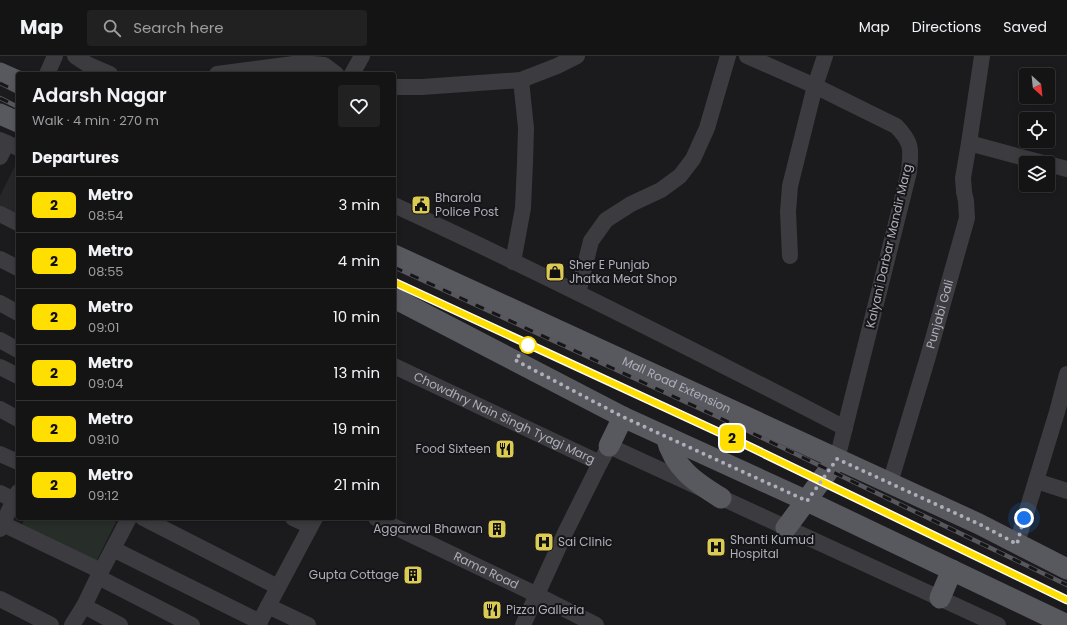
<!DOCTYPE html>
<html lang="en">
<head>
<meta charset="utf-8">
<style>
  :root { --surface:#141415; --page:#212122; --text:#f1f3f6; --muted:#9d9ea0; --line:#333334 }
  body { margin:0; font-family:Poppins,sans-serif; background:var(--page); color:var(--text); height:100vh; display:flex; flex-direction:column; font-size:15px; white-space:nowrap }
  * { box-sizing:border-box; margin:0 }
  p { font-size:13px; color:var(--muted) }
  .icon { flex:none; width:22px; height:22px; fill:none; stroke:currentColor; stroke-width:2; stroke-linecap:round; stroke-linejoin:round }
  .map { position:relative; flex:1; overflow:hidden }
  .side { position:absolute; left:16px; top:16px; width:380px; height:448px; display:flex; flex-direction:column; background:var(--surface); border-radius:4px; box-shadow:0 2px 6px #0003,0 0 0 1px var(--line) }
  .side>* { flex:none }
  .badge { padding:0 8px; border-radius:6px; font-size:14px; line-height:26px }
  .needle { width:26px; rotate:153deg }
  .controls { position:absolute; left:1019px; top:12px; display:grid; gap:8px }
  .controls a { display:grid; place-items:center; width:36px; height:36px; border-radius:4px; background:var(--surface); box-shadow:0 2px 6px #0003,0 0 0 1px var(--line); font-size:20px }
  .you { position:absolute; width:20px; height:20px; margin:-10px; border:3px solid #fff; border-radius:50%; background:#1a73e8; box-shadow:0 0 0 6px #1a73e833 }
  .map>.badge { position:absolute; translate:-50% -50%; box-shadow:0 0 0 2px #fff }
  h2 { padding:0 16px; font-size:15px; line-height:36px }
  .round { display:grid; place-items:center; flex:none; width:42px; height:42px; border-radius:4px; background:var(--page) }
  .overview { display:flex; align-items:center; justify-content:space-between; height:68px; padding:0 16px }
  h1 { font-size:19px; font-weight:600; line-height:30px }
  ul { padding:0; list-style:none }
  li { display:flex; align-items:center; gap:12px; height:56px; padding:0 16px; border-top:1px solid var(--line) }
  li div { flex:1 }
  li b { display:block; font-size:15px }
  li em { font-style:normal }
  li .badge { min-width:44px; font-weight:700; text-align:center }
  header { display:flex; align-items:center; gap:24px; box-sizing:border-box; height:56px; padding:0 20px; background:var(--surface); border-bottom:1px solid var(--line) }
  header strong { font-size:19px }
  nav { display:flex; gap:22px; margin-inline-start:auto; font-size:14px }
  .search { width:280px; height:36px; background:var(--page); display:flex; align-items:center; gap:10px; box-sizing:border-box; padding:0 14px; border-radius:4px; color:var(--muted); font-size:15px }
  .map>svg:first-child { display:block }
  .built { fill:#272629 }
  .green { fill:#272e29 }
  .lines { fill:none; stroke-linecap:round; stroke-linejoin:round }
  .minor { stroke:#3c3c40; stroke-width:16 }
  .major { stroke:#58585f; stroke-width:21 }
  .rail-casing { stroke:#57575d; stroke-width:4.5 }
  .rail { stroke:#161517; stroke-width:3; stroke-dasharray:9; stroke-linecap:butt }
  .line-casing { stroke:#fff; stroke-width:9 }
  .line { stroke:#ffdf00; stroke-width:6 }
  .walk { stroke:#aeafba; stroke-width:4; stroke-dasharray:0 7.2 }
  .stop-dot { fill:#fff; stroke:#ffdf00; stroke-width:2 }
  .labels { text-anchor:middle; stroke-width:4; stroke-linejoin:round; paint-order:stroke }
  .poi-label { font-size:12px; fill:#aeafba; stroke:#161517; text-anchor:start }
  .street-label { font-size:12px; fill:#aeafba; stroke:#161517 }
</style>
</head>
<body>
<header>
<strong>Map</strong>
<div class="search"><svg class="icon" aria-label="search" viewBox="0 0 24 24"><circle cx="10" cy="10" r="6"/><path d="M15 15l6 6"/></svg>Search here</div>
<nav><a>Map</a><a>Directions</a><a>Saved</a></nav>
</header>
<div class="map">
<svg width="1067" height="569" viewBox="0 0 1067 569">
  <rect width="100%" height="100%" fill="#1b1a1c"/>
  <!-- built -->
  <path class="built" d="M 17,106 L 18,107 L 18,162 L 0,153 L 0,140 Z"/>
  <!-- green -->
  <path class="green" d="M 25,462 L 118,462 L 95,508 L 21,471 Z"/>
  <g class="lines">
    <!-- minor -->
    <g class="minor">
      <path d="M 75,0 L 87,8 L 110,18"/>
      <path d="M 747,0 L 815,30 L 896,70 C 913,87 911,94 909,116 L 837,403"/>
      <path d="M 982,0 L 969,87 L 1043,107"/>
      <path d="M 47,18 L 55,0"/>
      <path d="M 217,18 L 301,7 L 324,9 L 336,18"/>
      <path d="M 352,18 L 362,0"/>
      <path d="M 394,31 L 422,31 L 521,24 L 557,10 L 577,0"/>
      <path d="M 0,84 L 18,92"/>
      <path d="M 0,101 L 7,87"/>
      <path d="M 1048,108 L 1067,113"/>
      <path d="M 394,149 C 546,219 696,295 845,372"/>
      <path d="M 0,158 L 18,167"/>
      <path d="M 790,200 L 788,156 L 790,130 L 815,30 L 825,0"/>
      <path d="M 0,203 L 18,212"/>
      <path d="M 513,206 L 523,152 L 525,107 L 526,72 L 521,24"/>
      <path d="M 578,237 L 591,185 L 606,164 L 631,148 L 661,134 L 680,120 L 693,103 L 707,72 L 728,0"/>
      <path d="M 0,247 L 18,257"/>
      <path d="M 0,284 L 18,294"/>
      <path id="s1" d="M 394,310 L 600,407 L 609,390 L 998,569"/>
      <path d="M 0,311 L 18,320"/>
      <path d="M 0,353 L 18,363"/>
      <path d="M 0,398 L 18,406"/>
      <path d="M 1036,425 L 1067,435"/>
      <path id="s2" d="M 890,427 L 927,304 L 967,162 L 966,145 L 964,136 L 963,122 L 969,87"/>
      <path d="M 0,437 L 14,444"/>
      <path d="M 143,462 L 278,531"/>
      <path d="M 293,462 L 310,470"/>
      <path id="s3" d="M 376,462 L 529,535 L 596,569"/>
      <path d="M 3,468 L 101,515"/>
      <path d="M 0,473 L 18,436"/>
      <path d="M 1017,487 L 1057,356 L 1067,318"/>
      <path d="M 113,493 L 260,566"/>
      <path d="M 98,521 L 192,569"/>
      <path d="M 0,543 L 51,569"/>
      <path d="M 84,550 L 120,569"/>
      <path d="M 268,550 L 308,569"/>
      <path d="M 72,569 L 84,550 L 98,521 L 129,462"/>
      <path d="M 258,569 L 315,462"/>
      <path d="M 523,569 L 566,475 L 600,407"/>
    </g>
    <!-- major -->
    <g class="major">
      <path d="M 0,17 L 18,25"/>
      <path d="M 0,58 L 18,66"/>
      <path id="s4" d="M 394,199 L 979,468 L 1067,513"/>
      <path d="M 394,242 L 623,361 L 807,445 L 1067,569"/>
      <path d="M 666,381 C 674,412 695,426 721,442"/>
      <path d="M 609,390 L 623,361"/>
      <path d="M 786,472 L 837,403"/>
      <path d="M 940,542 L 952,514"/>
    </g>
    <defs>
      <path id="rail" d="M 0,27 L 18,36
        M 0,42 L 18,51
        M 394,211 L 746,374 L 1067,529
        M 394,226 L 741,386 L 1067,544"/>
    </defs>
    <!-- rail casing -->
    <use href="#rail" class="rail-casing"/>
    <!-- rail -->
    <use href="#rail" class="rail"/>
  </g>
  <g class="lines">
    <defs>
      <path id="line" d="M 394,226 L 740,386 L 1067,544"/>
    </defs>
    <!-- line casing -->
    <use href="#line" class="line-casing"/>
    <!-- line -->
    <use href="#line" class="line"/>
    <!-- walk -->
    <path class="walk" d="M 528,289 L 515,304 L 623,361 L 807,445 L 837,403 L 979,468 L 1017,488 L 1024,462"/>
  </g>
  <!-- icons -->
  <defs>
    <symbol id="civic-square" viewBox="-11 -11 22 22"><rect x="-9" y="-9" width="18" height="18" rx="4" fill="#dccb52" stroke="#161517"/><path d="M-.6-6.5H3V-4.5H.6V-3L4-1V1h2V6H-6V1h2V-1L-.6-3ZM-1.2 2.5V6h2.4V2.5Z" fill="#111"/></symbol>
    <symbol id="shop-square" viewBox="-11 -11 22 22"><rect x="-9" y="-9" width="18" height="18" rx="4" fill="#dccb52" stroke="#161517"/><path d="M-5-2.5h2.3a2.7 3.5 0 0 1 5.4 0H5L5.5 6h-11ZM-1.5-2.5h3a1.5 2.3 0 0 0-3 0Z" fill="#111"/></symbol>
    <symbol id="restaurant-square" viewBox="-11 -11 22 22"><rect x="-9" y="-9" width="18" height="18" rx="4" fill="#dccb52" stroke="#161517"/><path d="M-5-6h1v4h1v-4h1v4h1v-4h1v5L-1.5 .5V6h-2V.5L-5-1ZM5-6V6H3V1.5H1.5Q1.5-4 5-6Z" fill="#111"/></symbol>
    <symbol id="building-square" viewBox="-11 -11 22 22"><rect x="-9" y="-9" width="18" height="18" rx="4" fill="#dccb52" stroke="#161517"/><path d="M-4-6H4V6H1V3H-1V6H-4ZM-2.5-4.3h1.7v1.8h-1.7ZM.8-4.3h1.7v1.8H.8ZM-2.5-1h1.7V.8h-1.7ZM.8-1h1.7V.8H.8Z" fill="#111"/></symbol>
    <symbol id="hospital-square" viewBox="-11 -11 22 22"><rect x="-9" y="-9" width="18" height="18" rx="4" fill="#dccb52" stroke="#161517"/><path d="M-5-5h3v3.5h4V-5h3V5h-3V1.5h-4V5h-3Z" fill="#111"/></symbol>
  </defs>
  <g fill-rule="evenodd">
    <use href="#civic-square" x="410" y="138" width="22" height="22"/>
    <use href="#shop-square" x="544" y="205" width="22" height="22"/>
    <use href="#restaurant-square" x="494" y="382" width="22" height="22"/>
    <use href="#building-square" x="486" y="462" width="22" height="22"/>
    <use href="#hospital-square" x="533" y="475" width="22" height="22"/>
    <use href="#hospital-square" x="705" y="480" width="22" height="22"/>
    <use href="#building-square" x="402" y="508" width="22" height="22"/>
    <use href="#restaurant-square" x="481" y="543" width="22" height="22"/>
  </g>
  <!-- markers -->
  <circle class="stop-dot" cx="528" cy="289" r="8"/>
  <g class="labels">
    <!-- poi labels -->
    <g class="poi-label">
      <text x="435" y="146">Bharola<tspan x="435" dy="14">Police Post</tspan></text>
      <text x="569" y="213">Sher E Punjab<tspan x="569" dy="14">Jhatka Meat Shop</tspan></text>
      <text x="491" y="397" text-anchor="end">Food Sixteen</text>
      <text x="483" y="477" text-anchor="end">Aggarwal Bhawan</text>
      <text x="730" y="488">Shanti Kumud<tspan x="730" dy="14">Hospital</tspan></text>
      <text x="558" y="490">Sai Clinic</text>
      <text x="399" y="523" text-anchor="end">Gupta Cottage</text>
      <text x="506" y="558">Pizza Galleria</text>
    </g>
    <!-- street labels -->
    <g class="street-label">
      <text transform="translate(889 190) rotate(-77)" y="4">Kalyani Darbar Mandir Marg</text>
      <text dy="4" stroke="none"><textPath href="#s2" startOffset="176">Punjabi Gali</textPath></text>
      <text dy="4" stroke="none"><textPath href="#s4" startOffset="311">Mall Road Extension</textPath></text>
      <text dy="4" stroke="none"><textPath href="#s1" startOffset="122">Chowdhry Nain Singh Tyagi Marg</textPath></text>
      <text dy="4" stroke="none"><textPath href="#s3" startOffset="122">Rama Road</textPath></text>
    </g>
  </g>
</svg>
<div class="controls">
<a><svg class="needle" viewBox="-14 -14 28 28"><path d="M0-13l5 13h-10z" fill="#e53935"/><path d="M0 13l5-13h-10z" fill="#9d9ea0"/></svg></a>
<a><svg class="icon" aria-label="locate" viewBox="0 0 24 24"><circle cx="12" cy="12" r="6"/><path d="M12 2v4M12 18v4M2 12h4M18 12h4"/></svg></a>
<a><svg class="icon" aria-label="layers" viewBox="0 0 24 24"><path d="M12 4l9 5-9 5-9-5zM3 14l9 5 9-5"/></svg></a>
</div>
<div class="you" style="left:1024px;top:462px"></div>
<b class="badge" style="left:732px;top:382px;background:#ffdf00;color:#111">2</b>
<section class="side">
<div class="overview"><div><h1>Adarsh Nagar</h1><p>Walk · 4 min · 270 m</p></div><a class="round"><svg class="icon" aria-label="heart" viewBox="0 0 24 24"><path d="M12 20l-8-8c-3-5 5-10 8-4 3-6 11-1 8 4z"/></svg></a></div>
<h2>Departures</h2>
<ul>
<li><span class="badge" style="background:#ffdf00;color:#111">2</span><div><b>Metro</b><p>08:54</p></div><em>3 min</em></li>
<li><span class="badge" style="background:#ffdf00;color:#111">2</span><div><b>Metro</b><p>08:55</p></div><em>4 min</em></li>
<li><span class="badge" style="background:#ffdf00;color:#111">2</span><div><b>Metro</b><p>09:01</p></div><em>10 min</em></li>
<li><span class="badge" style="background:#ffdf00;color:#111">2</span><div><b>Metro</b><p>09:04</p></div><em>13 min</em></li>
<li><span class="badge" style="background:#ffdf00;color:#111">2</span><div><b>Metro</b><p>09:10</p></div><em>19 min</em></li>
<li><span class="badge" style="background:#ffdf00;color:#111">2</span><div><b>Metro</b><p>09:12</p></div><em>21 min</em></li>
</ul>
</section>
</div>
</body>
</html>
